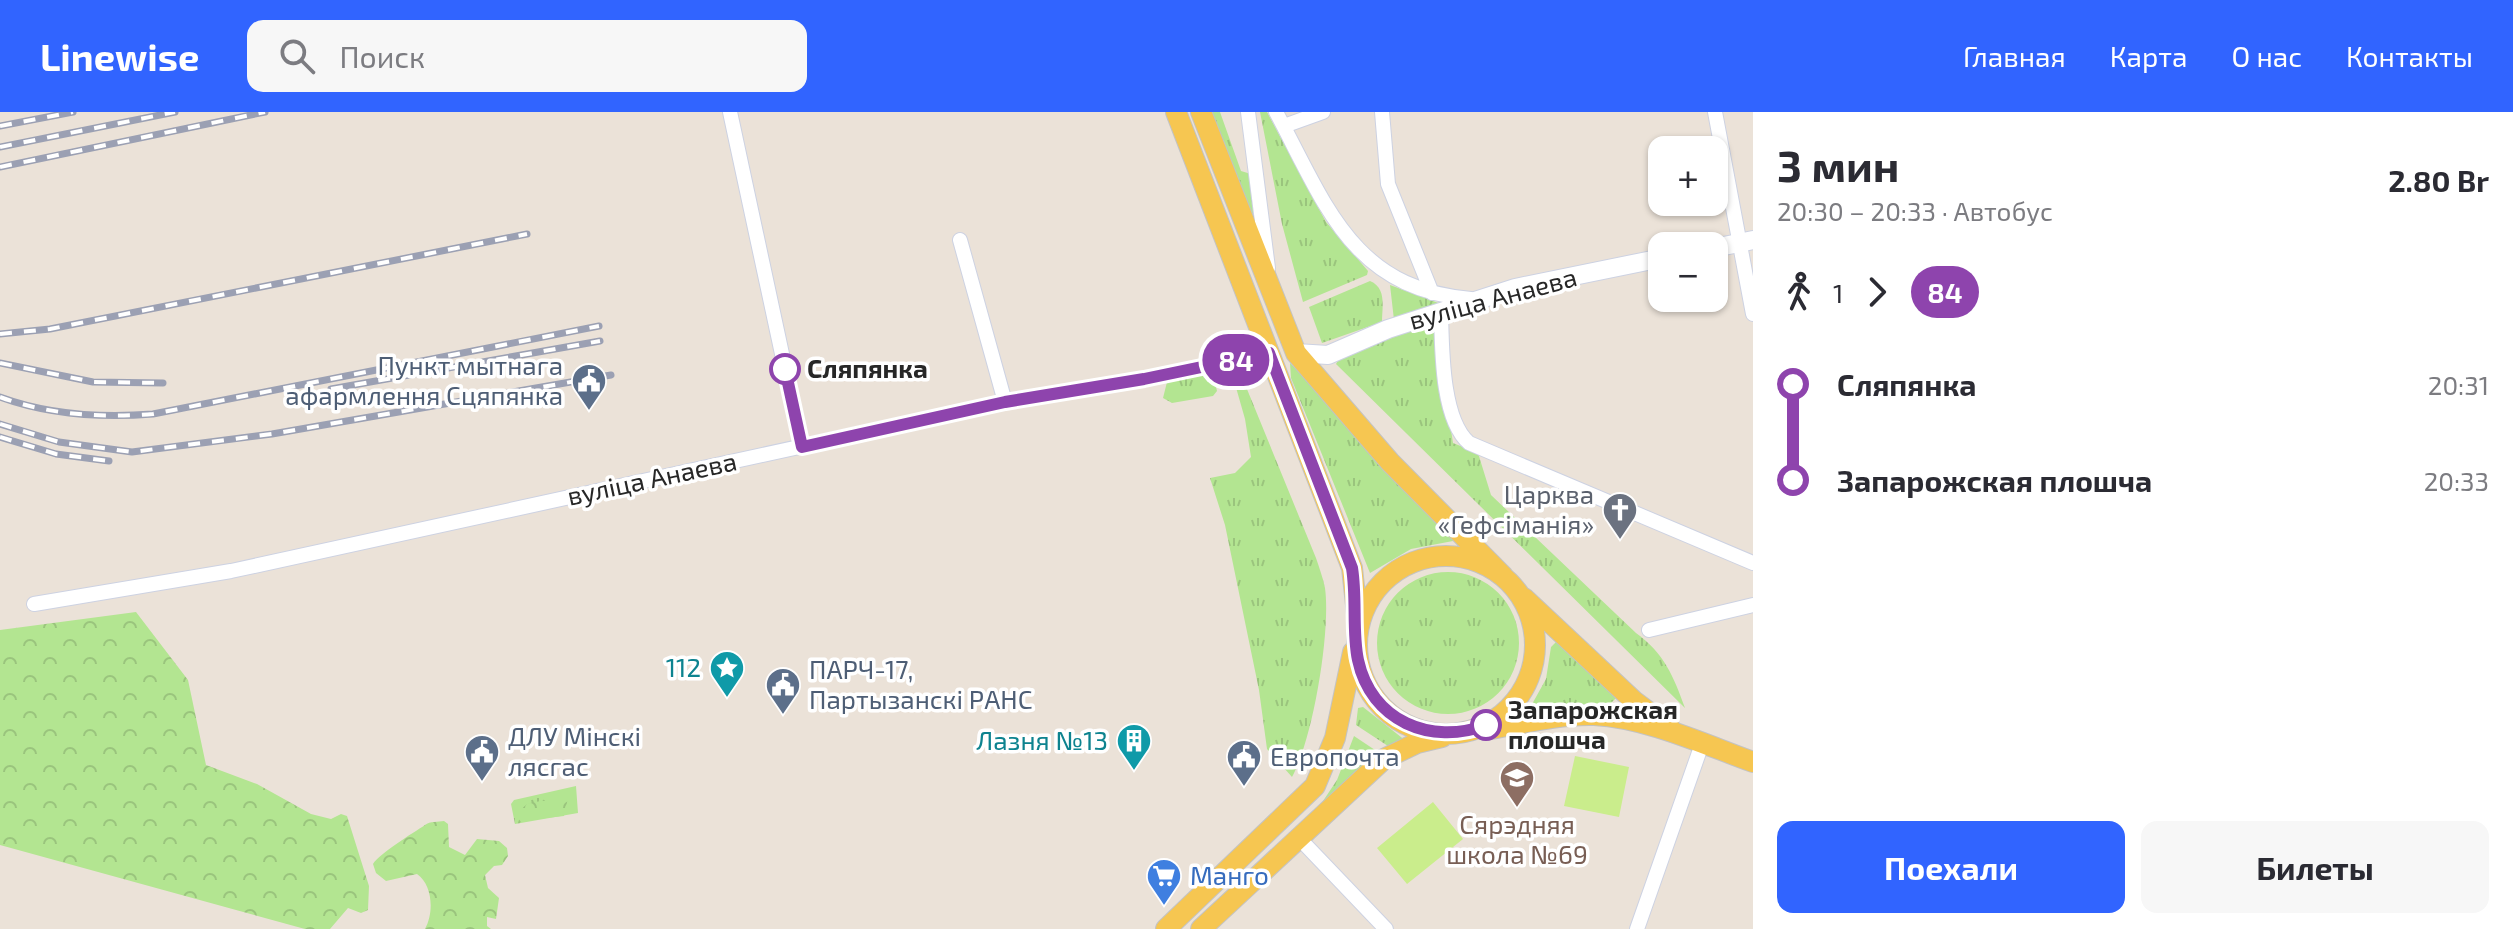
<!DOCTYPE html>
<html lang="ru">
<head>
<meta charset="utf-8">
<style>
  :root { --surface:#fff; --page:#f7f7f7; --text:#2b2b33; --muted:#7c7c81; --accent:#3164ff }
  body { margin:0; font-family:"Exo 2",sans-serif; background:var(--page); color:var(--text); height:100vh; display:flex; flex-direction:column; font-size:30px; white-space:nowrap }
  * { box-sizing:border-box; margin:0 }
  p { font-size:26px; color:var(--muted) }
  .icon { flex:none; width:44px; height:44px; fill:none; stroke:currentColor; stroke-width:2; stroke-linecap:round; stroke-linejoin:round }
  .map { position:relative; flex:1; overflow:hidden }
  .panel { display:flex; flex-direction:column; background:var(--surface); width:760px }
  .panel>* { flex:none }
  .badge { padding:0 16px; border-radius:26px; font-size:28px; line-height:52px }
  .buttons { position:absolute; left:1648px; top:24px; display:grid; gap:16px }
  .buttons a { display:grid; place-items:center; width:80px; height:80px; border-radius:16px; background:var(--surface); box-shadow:0 2px 6px #0004; font-size:40px }
  .map>.badge { position:absolute; translate:-50% -50%; box-shadow:0 0 0 4px #fff }
  .legs { display:flex; align-items:center; gap:12px; height:88px; padding:0 24px; font-size:26px }
  .legs p { margin-inline-start:auto }
  .overview { display:flex; align-items:center; justify-content:space-between; height:136px; padding:0 24px }
  h1 { font-size:44px; font-weight:700; line-height:60px }
  .cta { display:flex; gap:16px; margin-top:auto; padding:16px 24px }
  .cta a { flex:1; height:92px; border-radius:16px; background:var(--accent); color:#fff; font-size:32px; font-weight:700; line-height:92px; text-align:center }
  .cta a+a { background:var(--page); color:var(--text) }
  ul { padding:0 24px; list-style:none }
  li { display:flex; align-items:center; gap:28px; height:96px; font-size:30px }
  li i { display:grid; place-items:center; width:12px; height:100%; margin:0 10px; background:currentColor }
  li i::after { content:''; width:20px; height:20px; margin:-10px; border:6px solid; border-radius:50%; background:var(--surface) }
  li p { margin-inline-start:auto }
  li:first-child i { background:linear-gradient(#0000 50%,currentColor 0) }
  li:last-child i { background:linear-gradient(currentColor 50%,#0000 0) }
  header { display:flex; align-items:center; gap:48px; box-sizing:border-box; height:112px; padding:0 40px; background:var(--accent); color:#fff }
  header strong { font-size:38px }
  nav { display:flex; gap:44px; margin-inline-start:auto; font-size:28px }
  .search { width:560px; height:72px; background:var(--page); display:flex; align-items:center; gap:20px; box-sizing:border-box; padding:0 28px; border-radius:16px; color:var(--muted); font-size:30px }
  main { display:flex; flex:1; min-height:0 }
  .map>svg:first-child { display:block }
  .grass { fill:url(#grass-tufts) }
  .forest { fill:url(#forest-crowns) }
  .pitch { fill:#caed8c }
  .lines { fill:none; stroke-linecap:round; stroke-linejoin:round }
  .street-casing { stroke:#cdd2e2; stroke-width:16 }
  .secondary-casing { stroke:#cdd2e2; stroke-width:20 }
  .primary-casing { stroke:#c3c3c3; stroke-width:22 }
  .street { stroke:#fff; stroke-width:14 }
  .secondary { stroke:#fff; stroke-width:18 }
  .primary { stroke:#f6c651; stroke-width:20 }
  .rail-casing { stroke:#9ba0b3; stroke-width:7 }
  .rail { stroke:#fff; stroke-width:4; stroke-dasharray:12; stroke-linecap:butt }
  .line-1-casing { stroke:#fff; stroke-width:18 }
  .line-1 { stroke:#8e44ad; stroke-width:12 }
  .stop-1-dot { fill:#fff; stroke:#8e44ad; stroke-width:4 }
  .labels { text-anchor:middle; stroke-width:7; stroke-linejoin:round; paint-order:stroke }
  .street-label { font-size:26px; fill:#272727; stroke:#fff }
  .service-label { font-size:26px; fill:#4e5e75; stroke:#fff; text-anchor:start }
  .stop-label { font-size:26px; font-weight:bold; fill:#272727; stroke:#fff; text-anchor:start }
  .worship-label { font-size:26px; fill:#5b616d; stroke:#fff; text-anchor:end }
  .culture-label { font-size:26px; fill:#0d838f; stroke:#fff; text-anchor:end }
  .education-label { font-size:26px; fill:#785e54; stroke:#fff }
  .shop-label { font-size:26px; fill:#366cbe; stroke:#fff; text-anchor:start }
</style>
</head>
<body>
<header>
<strong>Linewise</strong>
<div class="search"><svg class="icon" aria-label="search" viewBox="0 0 24 24"><circle cx="10" cy="10" r="6"/><path d="M15 15l6 6"/></svg>Поиск</div>
<nav><a>Главная</a><a>Карта</a><a>О нас</a><a>Контакты</a></nav>
</header>
<main>
<div class="map">
<svg width="1753" height="817" viewBox="0 0 1753 817">
  <defs>
    <pattern id="grass-tufts" width="24" height="20" patternUnits="userSpaceOnUse" patternTransform="scale(2)"><rect width="24" height="20" fill="#b3e591"/><path d="M3 7l-1-3M5 7V3M7 7l1-3M15 17l-1-3M17 17v-4M19 17l1-3" fill="none" stroke="#9ac47d"/></pattern>
    <pattern id="forest-crowns" width="20" height="18" patternUnits="userSpaceOnUse" patternTransform="scale(2)"><rect width="20" height="18" fill="#b3e591"/><path d="M2 6a3 3 0 1 1 6 0M12 15a3 3 0 1 1 6 0" fill="none" stroke="#9ac47d"/></pattern>
  </defs>
  <rect width="100%" height="100%" fill="#ebe2d8"/>
  <!-- grass -->
  <path class="grass" d="M 1210,0 L 1220,0 L 1241,59 L 1251,62 L 1256,95 L 1250,106 Z
    M 1260,0 L 1267,0 L 1326,110 L 1368,159 L 1367,163 L 1303,190 L 1282,112 Z
    M 1370,169 C 1387,176 1382,195 1382,210 L 1322,231 L 1309,195 Z
    M 1390,173 L 1441,192 L 1394,208 Z
    M 1434,208 L 1453,331 L 1478,341 L 1491,383 L 1636,521 C 1664,541 1674,565 1685,596 L 1336,252 L 1340,245 Z
    M 1290,251 L 1456,425 L 1453,429 L 1411,437 L 1370,461 L 1291,266 Z
    M 1240,260 L 1316,446 C 1319,455 1323,466 1325,476 C 1331,519 1313,627 1292,665 L 1267,637 L 1259,578 L 1225,413 L 1210,366 L 1235,361 L 1251,345 L 1245,307 L 1233,265 Z
    M 1204,263 L 1214,266 L 1217,279 L 1213,284 L 1172,291 L 1163,286 L 1167,270 Z
    M1377 531a71 71 0 1 1 142 0a71 71 0 1 1-142 0Z
    M 1558,528 L 1617,585 L 1608,594 L 1531,594 L 1546,567 L 1551,535 Z
    M 1363,595 L 1406,629 L 1391,636 L 1356,613 L 1358,596 Z
    M 1354,624 L 1381,642 L 1321,692 L 1337,668 Z
    M 576,674 L 578,701 L 515,712 L 511,692 L 514,688 Z"/>
  <!-- forest -->
  <path class="forest" d="M 136,500 L 188,568 L 206,653 L 257,672 L 311,702 L 331,707 L 341,702 L 347,704 L 369,774 L 368,798 L 361,801 L 348,796 L 330,817 L 305,817 L 0,733 L 0,518 Z
    M 559,684 L 568,686 L 564,704 L 520,709 L 518,702 C 529,683 544,694 559,684 Z
    M 444,709 L 448,712 L 449,735 L 465,743 L 477,727 L 499,729 L 507,736 L 508,744 L 502,753 L 494,754 L 485,763 L 488,776 L 499,786 L 496,807 L 487,805 L 487,814 L 491,817 L 425,817 C 434,801 433,773 417,762 L 386,769 L 376,761 L 373,752 C 380,741 413,721 425,713 C 430,709 438,710 444,709 Z"/>
  <!-- pitch -->
  <path class="pitch" d="M 1575,644 L 1629,655 L 1619,705 L 1564,694 Z
    M 1433,690 L 1463,727 L 1407,772 L 1377,736 Z"/>
  <g class="lines">
    <defs>
      <path id="street" d="M 730,0 L 802,335
        M 1248,0 L 1268,156
        M 1276,0 C 1326,93 1352,177 1471,187
        M 1382,0 L 1388,72 L 1432,181
        M 1715,0 L 1753,202
        M 1284,14 L 1323,0
        M 960,128 L 1005,290
        M 1441,199 C 1442,234 1441,307 1469,331 L 1753,451
        M 34,492 L 231,459 L 1005,290 L 1144,267 L 1269,241
        M 1649,518 L 1753,493
        M 1298,725 L 1386,817
        M 1637,817 L 1702,632"/>
      <path id="secondary" d="M 1714,136 L 1753,128
        M 1296,241 L 1328,243 L 1388,217 L 1515,176 L 1662,146"/>
      <path id="primary" d="M 1176,0 L 1352,456 L 1358,511
        M 1201,0 L 1296,241 L 1390,350 L 1503,464
        M1357 533a89 89 0 1 1 178 0a89 89 0 1 1-178 0Z
        M 1524,486 L 1634,589 L 1670,616
        M 1485,618 C 1520,612 1558,602 1594,603 C 1648,606 1703,632 1753,650
        M 1166,817 L 1315,674 L 1335,626 L 1353,540
        M 1201,817 L 1384,647 L 1417,631 L 1442,625"/>
    </defs>
    <!-- street casing -->
    <use href="#street" class="street-casing"/>
    <!-- secondary casing -->
    <use href="#secondary" class="secondary-casing"/>
    <!-- primary casing -->
    <use href="#primary" class="primary-casing"/>
    <!-- street -->
    <use href="#street" class="street"/>
    <!-- secondary -->
    <use href="#secondary" class="secondary"/>
    <!-- primary -->
    <use href="#primary" class="primary"/>
    <defs>
      <path id="rail" d="M 0,14 L 73,0
        M 0,35 L 175,0
        M 0,55 L 265,0
        M 0,222 L 50,217 L 527,122
        M 0,251 L 93,270 L 163,271
        M 331,277 L 600,229
        M 0,285 C 49,303 101,306 153,302 L 599,214
        M 0,312 L 59,330 L 132,340 L 272,322 L 611,263
        M 0,325 L 56,342 L 109,349"/>
    </defs>
    <!-- rail casing -->
    <use href="#rail" class="rail-casing"/>
    <!-- rail -->
    <use href="#rail" class="rail"/>
  </g>
  <g class="lines">
    <defs>
      <path id="line-1" d="M 785,257 L 802,335 L 1005,290 L 1144,267 L 1269,241 L 1352,456 C 1357,487 1352,520 1358,548 C 1371,609 1431,634 1486,613"/>
    </defs>
    <!-- line-1 casing -->
    <use href="#line-1" class="line-1-casing"/>
    <!-- line-1 -->
    <use href="#line-1" class="line-1"/>
  </g>
  <!-- icons -->
  <defs>
    <symbol id="civic-pin" viewBox="-11 -11 22 30"><path d="M0 17L-7.5 6A9.5 9.5 0 1 1 7.5 6Z" fill="#5c6f8a" stroke="#fff"/><path d="M-.6-6.5H3V-4.5H.6V-3L4-1V1h2V6H-6V1h2V-1L-.6-3ZM-1.2 2.5V6h2.4V2.5Z" fill="#fff"/></symbol>
    <symbol id="church-pin" viewBox="-11 -11 22 30"><path d="M0 17L-7.5 6A9.5 9.5 0 1 1 7.5 6Z" fill="#6b7280" stroke="#fff"/><path d="M-1.2-6h2.4v3.5h3.3v2.4h-3.3V6h-2.4V-.1h-3.3v-2.4h3.3Z" fill="#fff"/></symbol>
    <symbol id="sight-pin" viewBox="-11 -11 22 30"><path d="M0 17L-7.5 6A9.5 9.5 0 1 1 7.5 6Z" fill="#0f9aa8" stroke="#fff"/><path d="M0-6L1.8-2.2L6-1.7L2.9 1.2L3.7 5.4L0 3.3L-3.7 5.4L-2.9 1.2L-6-1.7L-1.8-2.2Z" fill="#fff"/></symbol>
    <symbol id="building-pin" viewBox="-11 -11 22 30"><path d="M0 17L-7.5 6A9.5 9.5 0 1 1 7.5 6Z" fill="#0f9aa8" stroke="#fff"/><path d="M-4-6H4V6H1V3H-1V6H-4ZM-2.5-4.3h1.7v1.8h-1.7ZM.8-4.3h1.7v1.8H.8ZM-2.5-1h1.7V.8h-1.7ZM.8-1h1.7V.8H.8Z" fill="#fff"/></symbol>
    <symbol id="school-pin" viewBox="-11 -11 22 30"><path d="M0 17L-7.5 6A9.5 9.5 0 1 1 7.5 6Z" fill="#8d6e63" stroke="#fff"/><path d="M0-5L7-2L0 1L-7-2ZM-4 1L0 2.5L4 1V4Q0 6-4 4Z" fill="#fff"/></symbol>
    <symbol id="supermarket-pin" viewBox="-11 -11 22 30"><path d="M0 17L-7.5 6A9.5 9.5 0 1 1 7.5 6Z" fill="#3f7fe0" stroke="#fff"/><path d="M-6-5.5h2.5l.6 2H6L4.5 2H-2.5L-4.4-4H-6ZM-1.5 3.2a1.3 1.3 0 1 0 .1 0ZM3 3.2a1.3 1.3 0 1 0 .1 0Z" fill="#fff"/></symbol>
  </defs>
  <g fill-rule="evenodd">
    <use href="#civic-pin" x="569" y="249" width="40" height="54"/>
    <use href="#church-pin" x="1600" y="378" width="40" height="54"/>
    <use href="#sight-pin" x="707" y="536" width="40" height="54"/>
    <use href="#civic-pin" x="763" y="553" width="40" height="54"/>
    <use href="#building-pin" x="1114" y="609" width="40" height="54"/>
    <use href="#civic-pin" x="462" y="620" width="40" height="54"/>
    <use href="#civic-pin" x="1224" y="625" width="40" height="54"/>
    <use href="#school-pin" x="1497" y="646" width="40" height="54"/>
    <use href="#supermarket-pin" x="1144" y="744" width="40" height="54"/>
  </g>
  <!-- markers -->
  <g class="stop-1-dot">
    <circle cx="785" cy="257" r="14"/>
    <circle cx="1486" cy="613" r="14"/>
  </g>
  <g class="labels">
    <!-- street labels -->
    <g class="street-label">
      <text transform="translate(1493 187) rotate(-15)" y="9">вуліца Анаева</text>
      <text transform="translate(652 367) rotate(-12)" y="9">вуліца Анаева</text>
    </g>
    <!-- service labels -->
    <g class="service-label">
      <text x="563" y="263" text-anchor="end">Пункт мытнага<tspan x="563" dy="30">афармлення Сцяпянка</tspan></text>
      <text x="809" y="567">ПАРЧ-17,<tspan x="809" dy="30">Партызанскі РАНС</tspan></text>
      <text x="508" y="634">ДЛУ Мінскі<tspan x="508" dy="30">лясгас</tspan></text>
      <text x="1270" y="654">Европочта</text>
    </g>
    <!-- stop labels -->
    <g class="stop-label">
      <text x="807" y="266">Сляпянка</text>
      <text x="1508" y="607">Запарожская<tspan x="1508" dy="30">плошча</tspan></text>
    </g>
    <!-- worship labels -->
    <g class="worship-label">
      <text x="1594" y="392">Царква<tspan x="1594" dy="30">«Гефсіманія»</tspan></text>
    </g>
    <!-- culture labels -->
    <g class="culture-label">
      <text x="701" y="565">112</text>
      <text x="1108" y="638">Лазня №13</text>
    </g>
    <!-- education labels -->
    <g class="education-label">
      <text x="1517" y="722">Сярэдняя<tspan x="1517" dy="30">школа №69</tspan></text>
    </g>
    <!-- shop labels -->
    <g class="shop-label">
      <text x="1190" y="773">Манго</text>
    </g>
  </g>
</svg>
<div class="buttons">
<a>+</a>
<a>−</a>
</div>
<b class="badge" style="left:1236px;top:248px;background:#8e44ad;color:#fff">84</b>
</div>
<section class="panel">
<div class="overview"><div><h1>3 мин</h1><p>20:30 – 20:33 · Автобус</p></div><b>2.80 Br</b></div>
<div class="legs"><svg class="icon" aria-label="walk" viewBox="0 0 24 24"><circle cx="13" cy="4" r="2"/><path d="M13 8l-2 6 4 7M11 14l-3 7M7 12l3-4h3l4 4"/></svg>1<svg class="icon" aria-label="forward" viewBox="0 0 24 24"><path d="M9 5l7 7-7 7"/></svg><b class="badge" style="background:#8e44ad;color:#fff">84</b></div>
<ul>
<li><i style="color:#8e44ad"></i><b>Сляпянка</b><p>20:31</p></li>
<li><i style="color:#8e44ad"></i><b>Запарожская плошча</b><p>20:33</p></li>
</ul>
<div class="cta"><a>Поехали</a><a>Билеты</a></div>
</section>
</main>
</body>
</html>
